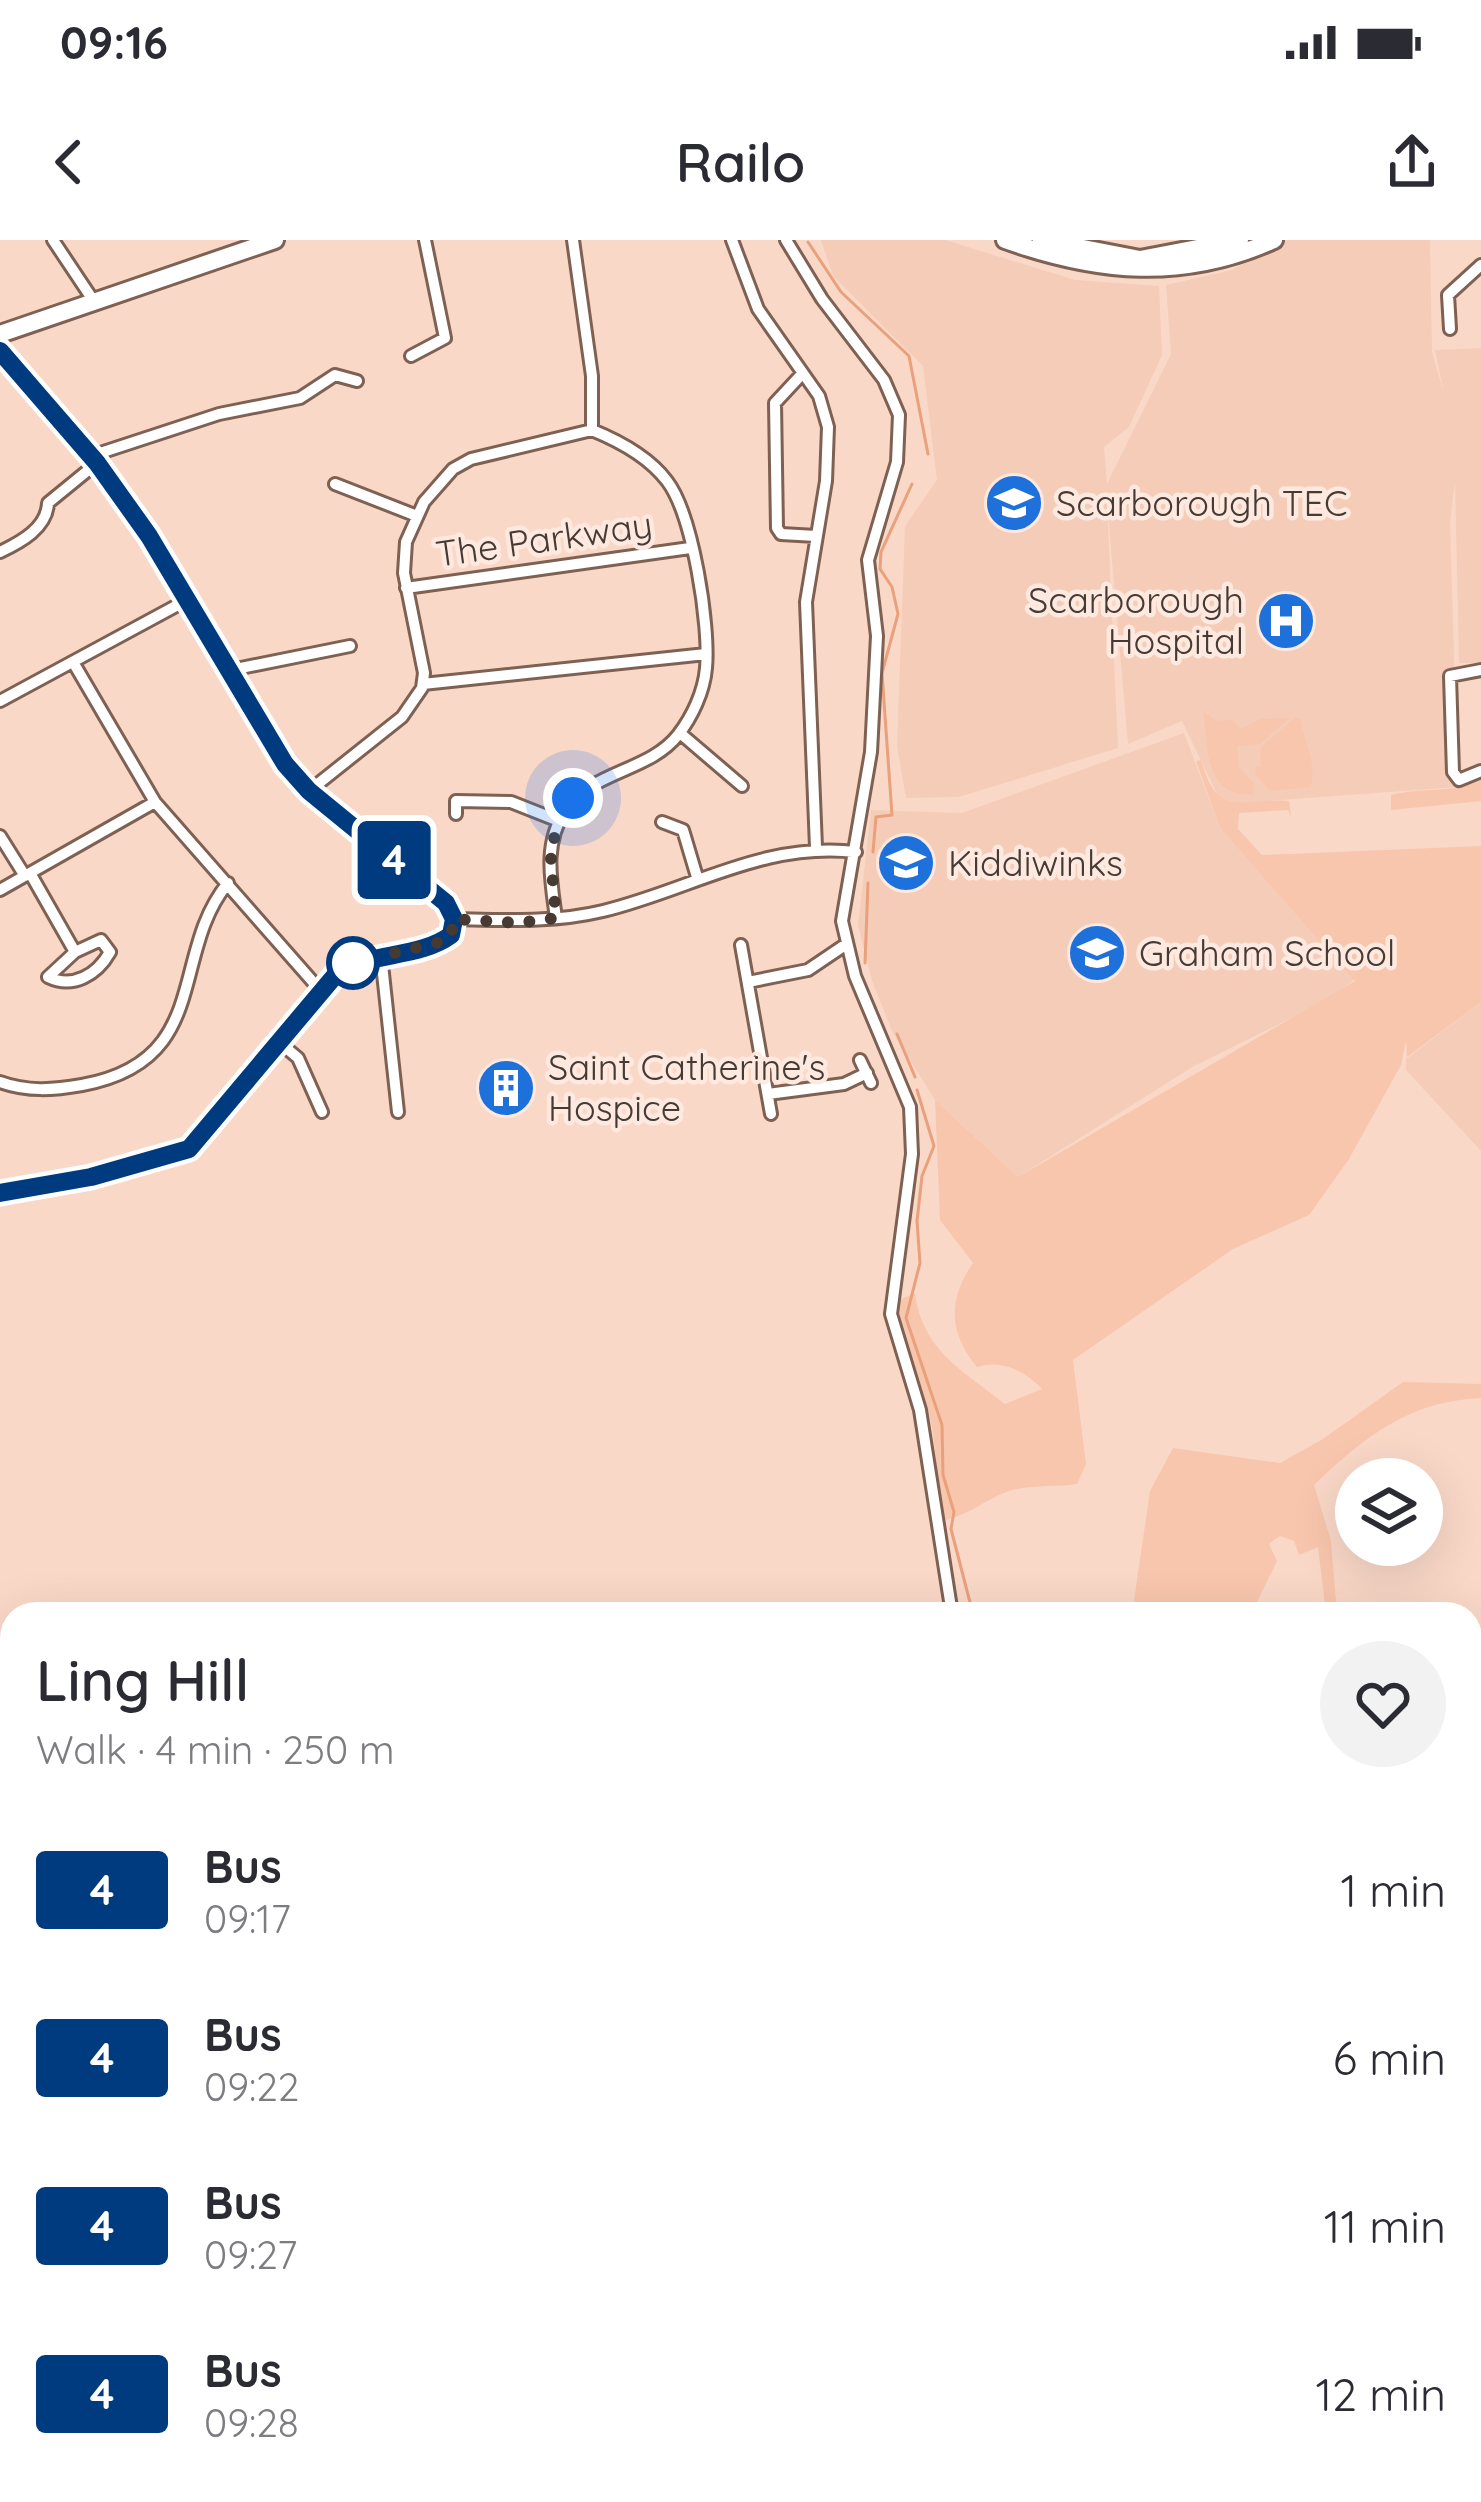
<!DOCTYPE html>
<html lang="en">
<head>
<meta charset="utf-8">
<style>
  :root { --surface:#fff; --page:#f2f2f3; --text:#2b2b33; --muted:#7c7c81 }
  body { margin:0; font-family:Quicksand,sans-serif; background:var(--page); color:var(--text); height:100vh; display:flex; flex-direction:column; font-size:45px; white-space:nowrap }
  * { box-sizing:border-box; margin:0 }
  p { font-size:39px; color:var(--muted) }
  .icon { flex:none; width:66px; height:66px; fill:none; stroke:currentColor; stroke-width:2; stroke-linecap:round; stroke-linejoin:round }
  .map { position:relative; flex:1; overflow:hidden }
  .details { position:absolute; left:0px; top:1362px; width:1482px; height:900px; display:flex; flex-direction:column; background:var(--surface); border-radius:36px 36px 0 0; box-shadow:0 12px 48px #0002 }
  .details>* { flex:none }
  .badge { padding:0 24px; border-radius:9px; font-size:42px; line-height:78px }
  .controls { position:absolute; left:1335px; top:1218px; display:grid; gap:24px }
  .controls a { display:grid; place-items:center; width:108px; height:108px; border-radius:50%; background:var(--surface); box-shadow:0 12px 48px #0002; font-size:60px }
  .you { position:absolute; width:60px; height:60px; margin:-30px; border:9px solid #fff; border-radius:50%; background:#1a73e8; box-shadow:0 0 0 18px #1a73e833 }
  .map>.badge { position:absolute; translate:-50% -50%; box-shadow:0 0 0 6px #fff }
  .round { display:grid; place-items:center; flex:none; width:126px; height:126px; border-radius:63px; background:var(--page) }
  .overview { display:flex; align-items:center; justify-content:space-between; height:204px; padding:0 36px }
  h1 { font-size:57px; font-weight:600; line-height:90px }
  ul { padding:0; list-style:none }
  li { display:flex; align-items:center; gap:36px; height:168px; padding:0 36px }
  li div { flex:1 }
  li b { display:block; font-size:45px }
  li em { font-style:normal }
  li .badge { min-width:132px; font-weight:700; text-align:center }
  .status { display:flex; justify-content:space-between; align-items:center; height:84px; padding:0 60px; background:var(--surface); direction:ltr }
  .status svg { height:33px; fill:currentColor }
  header { display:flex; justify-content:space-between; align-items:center; height:156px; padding:0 36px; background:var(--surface); font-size:54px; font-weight:600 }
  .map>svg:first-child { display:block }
  .built { fill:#f5ccb8 }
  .green { fill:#f8c6ad }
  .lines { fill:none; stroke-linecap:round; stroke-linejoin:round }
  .stream { stroke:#e9a07c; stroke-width:3 }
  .minor-casing { stroke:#7e6153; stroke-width:16 }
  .trunk-casing { stroke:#7e6153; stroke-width:22 }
  .minor { stroke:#fff; stroke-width:10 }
  .trunk { stroke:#fff; stroke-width:16 }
  .line-casing { stroke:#fff; stroke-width:27 }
  .line { stroke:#003b80; stroke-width:18 }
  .walk { stroke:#473a33; stroke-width:12; stroke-dasharray:0 21.6 }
  .stop-dot { fill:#fff; stroke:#003b80; stroke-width:6 }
  .labels { text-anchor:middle; stroke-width:9; stroke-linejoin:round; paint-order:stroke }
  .poi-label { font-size:36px; fill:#473a33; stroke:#fde9df; text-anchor:start }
  .street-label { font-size:36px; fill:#473a33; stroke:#fde9df }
</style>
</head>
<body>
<div class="status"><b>09:16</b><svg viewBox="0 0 49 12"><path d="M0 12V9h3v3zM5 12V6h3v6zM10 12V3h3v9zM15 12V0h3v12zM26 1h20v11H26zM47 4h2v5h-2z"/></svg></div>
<header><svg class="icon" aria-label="back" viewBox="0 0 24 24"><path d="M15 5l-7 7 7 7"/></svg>Railo<svg class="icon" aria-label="share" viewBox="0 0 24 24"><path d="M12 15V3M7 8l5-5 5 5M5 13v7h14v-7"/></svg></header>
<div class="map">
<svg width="1481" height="2262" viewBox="0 0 1481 2262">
  <rect width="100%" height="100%" fill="#fad8c8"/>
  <!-- built -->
  <path class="built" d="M 821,0 L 945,0 L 1075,40 L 1159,46 L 1162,115 L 1129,187 L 1104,207 L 1107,244 L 1171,114 L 1166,45 L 1232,30 L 1287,0 L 1430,0 L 1432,112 L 1444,154 L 1435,110 L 1481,108 L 1481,423 L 1459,423 L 1455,241 L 1450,282 L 1458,547 L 1214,565 L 1217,554 L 1182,481 L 1128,504 L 1107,263 L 1118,508 L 959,557 L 906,558 L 897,506 L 905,286 L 937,240 L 923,126 L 833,36 Z
    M 1184,493 L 1220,588 L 1355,739 L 1328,760 L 1194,826 L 1018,937 L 935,860 L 892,791 L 872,741 L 858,686 L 871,570 L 962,573 Z
    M 1481,762 L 1481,911 L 1406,830 L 1406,819 Z"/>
  <!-- green -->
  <path class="green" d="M 1203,471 L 1217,481 L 1233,480 L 1240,489 L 1261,479 L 1290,478 L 1260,504 L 1237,506 L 1239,527 L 1254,544 L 1253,554 C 1203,559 1208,502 1203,471 Z
    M 1295,478 L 1300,478 C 1304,500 1317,524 1311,547 L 1270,551 L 1255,534 L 1255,527 L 1261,526 L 1260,507 Z
    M 1201,520 C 1218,581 1241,557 1289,561 L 1291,577 L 1288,570 L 1239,573 L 1238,589 L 1262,615 L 1481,606 L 1481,762 L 1407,817 L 1406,800 L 1401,825 L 1349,919 L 1309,975 L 1233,1009 L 1073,1120 L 1086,1224 L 1077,1244 C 1051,1248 1024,1243 999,1255 C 980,1264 969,1274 946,1280 C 934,1244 938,1212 930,1178 C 921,1138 891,1102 899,1060 L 915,1053 C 922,1110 962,1130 1005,1164 L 1042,1149 C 1025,1131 1002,1119 977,1127 C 948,1092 948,1059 973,1023 L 940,980 L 935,860 L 1018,937 L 1355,741 L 1220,588 L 1196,521 Z
    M 1481,540 L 1481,561 L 1391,570 L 1391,555 C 1420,547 1452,554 1481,540 Z
    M 1403,1142 L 1481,1144 L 1481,1158 C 1409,1161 1364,1197 1314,1245 L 1331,1301 L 1337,1374 L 1326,1374 L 1318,1307 L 1299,1315 L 1294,1301 L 1280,1296 L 1269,1304 L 1277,1321 L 1256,1364 L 1261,1374 L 1132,1374 L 1150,1251 L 1173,1208 L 1280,1223 L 1323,1199 Z
    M 1470,1739 L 1481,1746 L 1481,1955 L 1470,1959 Z
    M 574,2250 L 1018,2250 L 1010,2262 L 563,2262 Z"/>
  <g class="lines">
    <!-- stream -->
    <path class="stream" d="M 808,2 L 841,52 L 909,116 L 928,214
      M 873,612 L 876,577 L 892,575 L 882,433 L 898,374 L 892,347 L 880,329 L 881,312 L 912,244
      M 865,723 L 868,643
      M 897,794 L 915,837
      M 917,850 L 934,906 L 922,936 L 917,981 L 920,1023 L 906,1078 L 942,1185 L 943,1235 L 954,1272 L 951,1289 L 973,1374"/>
    <defs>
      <path id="minor" d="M 53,0 L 93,60
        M 732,0 L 758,69 L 819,156 L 828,187 L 826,241 L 806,362 L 816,607
        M 786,0 L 822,59 L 884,140 L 899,175 L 897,222 L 868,320 L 877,396 L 871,512 L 842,681 L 855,736 L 910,867 L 912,914 L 891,1074 L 920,1170 L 952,1374
        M 1450,89 L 1448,55 L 1481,25
        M 0,111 L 97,223 L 149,296 L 285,523 L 309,551 L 446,663 L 454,679
        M 411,116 L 445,98 L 425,0
        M 802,134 L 775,163 L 777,288 L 781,294 L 816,296
        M 91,216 L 219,174 L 300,158 L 335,135 L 357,141
        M 335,244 L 417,276
        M 0,312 C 21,302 47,288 48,263 L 97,223
        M 406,348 L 690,308
        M 73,422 L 155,562 L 320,750
        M 231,430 L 350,406
        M 1481,430 L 1450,436 L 1453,532 L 1459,540 L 1481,531
        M 423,444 L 706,414
        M 0,461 L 187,360
        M 680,493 L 742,546
        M 309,551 L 402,477 L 422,448 L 424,433 L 404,333 L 406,302 L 424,262 L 453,229 L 471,219 L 592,190 L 592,136 L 573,0
        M 456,574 L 456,561 L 511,562 L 559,581
        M 662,582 L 683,590 L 697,637
        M 0,596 L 25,636
        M 30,633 L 75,712 L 101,700 L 110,712 C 97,735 73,749 48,737 L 75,712
        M 0,650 L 155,562
        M 556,678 C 551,641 543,604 565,571 C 590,531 649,532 678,495 C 692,477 704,452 706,428 C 710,386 693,275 667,241 C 649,217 619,201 592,190
        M 454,679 C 505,680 553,683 603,671 C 690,650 764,601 856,612
        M 741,705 L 771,874
        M 381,715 L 398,872
        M 748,742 L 808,730 L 845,705
        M 279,802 L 298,818 L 322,872
        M 860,820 L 871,843
        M 0,842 C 27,852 54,850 82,845 C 213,821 169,714 228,643
        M 768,854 L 844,844 L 867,833
        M 0,953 L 91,937 L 189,909 L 337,732 C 372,712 419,717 451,695 L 454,679
        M 0,1531 L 12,1533
        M 415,2262 L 415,2250"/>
      <path id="trunk" d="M 1005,0 C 1098,33 1183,41 1274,0
        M 1041,0 L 1140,19 L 1240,0
        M 0,94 L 275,0"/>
    </defs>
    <!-- minor casing -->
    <use href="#minor" class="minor-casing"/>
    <!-- trunk casing -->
    <use href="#trunk" class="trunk-casing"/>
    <!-- minor -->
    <use href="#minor" class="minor"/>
    <!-- trunk -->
    <use href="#trunk" class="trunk"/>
  </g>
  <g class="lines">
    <defs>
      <path id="line" d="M 0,111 L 97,223 L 149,296 L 285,524 L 309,551 L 446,663 L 454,679 L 451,695 C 420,718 372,712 338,732 L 189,909 L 91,937 L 0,953"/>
    </defs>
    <!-- line casing -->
    <use href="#line" class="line-casing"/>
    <!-- line -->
    <use href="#line" class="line"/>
    <!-- walk -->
    <path class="walk" d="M 353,723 L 440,702 L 451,695 L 454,679 L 519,683 L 556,678 L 550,607 L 573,558"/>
  </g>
  <!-- icons -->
  <defs>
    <symbol id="university-disc" viewBox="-11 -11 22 22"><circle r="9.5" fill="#1e71db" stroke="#fde9df"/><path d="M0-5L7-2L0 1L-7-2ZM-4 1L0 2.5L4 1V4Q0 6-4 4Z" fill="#fff"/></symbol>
    <symbol id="hospital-disc" viewBox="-11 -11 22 22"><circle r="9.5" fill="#1e71db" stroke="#fde9df"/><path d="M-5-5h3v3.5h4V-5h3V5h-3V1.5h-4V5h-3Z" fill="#fff"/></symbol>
    <symbol id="school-disc" viewBox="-11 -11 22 22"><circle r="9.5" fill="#1e71db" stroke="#fde9df"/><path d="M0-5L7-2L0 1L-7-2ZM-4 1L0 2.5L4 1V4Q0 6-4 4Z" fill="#fff"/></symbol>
    <symbol id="building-disc" viewBox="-11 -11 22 22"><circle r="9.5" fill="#1e71db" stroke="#fde9df"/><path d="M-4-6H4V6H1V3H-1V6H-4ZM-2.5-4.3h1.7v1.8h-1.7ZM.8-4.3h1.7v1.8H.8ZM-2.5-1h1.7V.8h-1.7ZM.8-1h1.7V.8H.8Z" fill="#fff"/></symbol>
  </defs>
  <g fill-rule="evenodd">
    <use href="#university-disc" x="981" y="230" width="66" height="66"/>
    <use href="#hospital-disc" x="1253" y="348" width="66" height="66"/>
    <use href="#school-disc" x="873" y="590" width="66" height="66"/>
    <use href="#school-disc" x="1064" y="680" width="66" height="66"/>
    <use href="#building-disc" x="473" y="815" width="66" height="66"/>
  </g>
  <!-- markers -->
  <circle class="stop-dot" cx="353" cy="723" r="24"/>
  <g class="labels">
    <!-- poi labels -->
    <g class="poi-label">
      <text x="1056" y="276">Scarborough TEC</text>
      <text x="1244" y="373" text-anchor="end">Scarborough<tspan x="1244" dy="41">Hospital</tspan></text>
      <text x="948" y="636">Kiddiwinks</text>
      <text x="1139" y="726">Graham School</text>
      <text x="548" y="840">Saint Catherine's<tspan x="548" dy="41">Hospice</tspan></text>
    </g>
    <!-- street labels -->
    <g class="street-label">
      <text transform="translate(544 299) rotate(-8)" y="13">The Parkway</text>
    </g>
  </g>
</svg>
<div class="controls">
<a><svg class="icon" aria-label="layers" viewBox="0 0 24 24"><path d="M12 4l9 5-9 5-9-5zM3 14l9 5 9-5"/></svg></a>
</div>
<div class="you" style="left:573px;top:558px"></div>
<b class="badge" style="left:394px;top:620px;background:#003b80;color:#fff">4</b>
<section class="details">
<div class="overview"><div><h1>Ling Hill</h1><p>Walk · 4 min · 250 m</p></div><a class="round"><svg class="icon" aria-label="heart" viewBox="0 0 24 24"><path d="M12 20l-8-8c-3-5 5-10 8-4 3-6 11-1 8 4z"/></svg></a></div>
<ul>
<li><span class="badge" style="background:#003b80;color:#fff">4</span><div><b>Bus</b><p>09:17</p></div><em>1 min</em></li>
<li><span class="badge" style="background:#003b80;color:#fff">4</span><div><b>Bus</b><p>09:22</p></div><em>6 min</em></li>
<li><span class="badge" style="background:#003b80;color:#fff">4</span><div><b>Bus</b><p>09:27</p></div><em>11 min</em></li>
<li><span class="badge" style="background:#003b80;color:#fff">4</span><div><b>Bus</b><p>09:28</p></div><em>12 min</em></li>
</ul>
</section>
</div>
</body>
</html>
